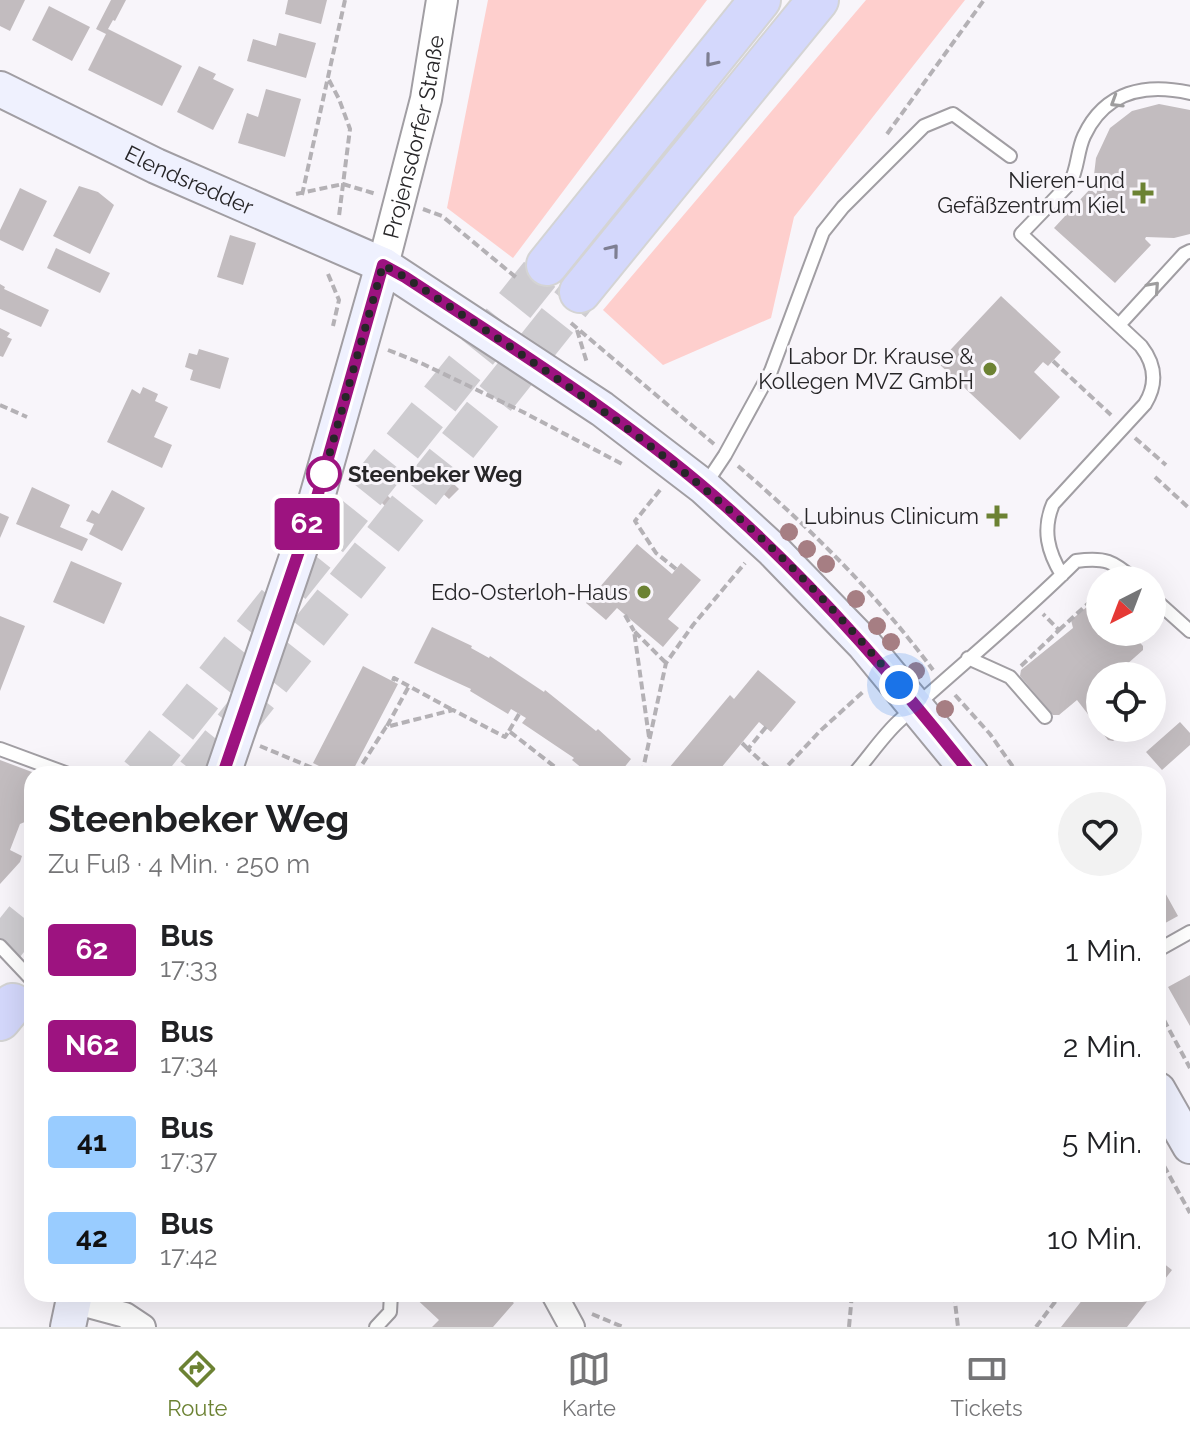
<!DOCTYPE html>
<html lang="de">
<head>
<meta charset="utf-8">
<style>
  :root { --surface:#fff; --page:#f2f2f2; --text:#202124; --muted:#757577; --line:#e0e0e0; --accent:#6c8233 }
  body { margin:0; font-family:Raleway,sans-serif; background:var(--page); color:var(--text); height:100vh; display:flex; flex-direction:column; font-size:30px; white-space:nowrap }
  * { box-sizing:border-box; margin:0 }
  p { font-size:26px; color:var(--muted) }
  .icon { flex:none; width:44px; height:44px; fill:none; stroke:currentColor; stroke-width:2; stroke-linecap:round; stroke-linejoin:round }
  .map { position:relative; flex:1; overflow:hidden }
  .panel { position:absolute; left:24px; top:766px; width:1142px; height:536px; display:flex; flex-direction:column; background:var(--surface); border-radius:24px; box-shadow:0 8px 32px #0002 }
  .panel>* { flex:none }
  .badge { padding:0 16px; border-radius:6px; font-size:28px; line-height:52px }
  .needle { width:52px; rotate:222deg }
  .controls { position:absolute; left:1086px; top:566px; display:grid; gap:16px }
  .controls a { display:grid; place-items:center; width:80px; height:80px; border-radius:50%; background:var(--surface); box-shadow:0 8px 32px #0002; font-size:40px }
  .you { position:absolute; width:40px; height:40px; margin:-20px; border:6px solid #fff; border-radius:50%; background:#1a73e8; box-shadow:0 0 0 12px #1a73e833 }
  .map>.badge { position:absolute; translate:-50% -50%; box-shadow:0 0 0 4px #fff }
  .round { display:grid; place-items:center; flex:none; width:84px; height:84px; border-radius:42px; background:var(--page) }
  .overview { display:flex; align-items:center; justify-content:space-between; height:136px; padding:0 24px }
  h1 { font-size:38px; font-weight:700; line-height:60px }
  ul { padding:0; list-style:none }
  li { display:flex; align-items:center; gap:24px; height:96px; padding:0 24px }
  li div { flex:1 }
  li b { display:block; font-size:30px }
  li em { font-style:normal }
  li .badge { min-width:88px; font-weight:700; text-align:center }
  .dock { display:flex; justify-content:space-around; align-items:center; height:112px; border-top:2px solid var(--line); background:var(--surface); font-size:22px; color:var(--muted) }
  .dock a { display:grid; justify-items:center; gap:4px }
  .dock .selected { color:var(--accent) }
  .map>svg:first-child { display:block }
  .green { fill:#fecfcd }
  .building { fill:#c2bcbf }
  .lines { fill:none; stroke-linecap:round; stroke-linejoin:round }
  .trunk-tunnel { stroke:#ceccd0; stroke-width:40; stroke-dasharray:40 20; stroke-linecap:butt }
  .service-casing { stroke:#a19ea3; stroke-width:16 }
  .minor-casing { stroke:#a19ea3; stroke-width:28 }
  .tertiary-casing { stroke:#a19ea3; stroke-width:34 }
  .secondary-casing { stroke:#a19ea3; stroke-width:38 }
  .trunk-casing { stroke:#d4d4d4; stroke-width:44 }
  .path { stroke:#b4b1b5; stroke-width:4; stroke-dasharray:8 4; stroke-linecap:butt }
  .service { stroke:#fff; stroke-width:12 }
  .minor { stroke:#fff; stroke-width:24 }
  .tertiary { stroke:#fff; stroke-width:30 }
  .secondary { stroke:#eff1fe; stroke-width:34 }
  .trunk { stroke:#d4d8fc; stroke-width:40 }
  .tree { fill:#a67e83 }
  .oneway { stroke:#7e7f92 }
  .oneway2 { stroke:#9e9d9e }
  .line-casing { stroke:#fff; stroke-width:18 }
  .line { stroke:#9d1380; stroke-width:12 }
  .walk { stroke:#272628; stroke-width:8; stroke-dasharray:0 14.4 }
  .poi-dot { fill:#6c8233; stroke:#f8f5fa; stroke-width:3 }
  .stop-dot { fill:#fff; stroke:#9d1380; stroke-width:4 }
  .labels { text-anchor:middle; stroke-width:6; stroke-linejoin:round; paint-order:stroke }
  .street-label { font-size:22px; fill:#272628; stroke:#f8f5fa }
  .poi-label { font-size:22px; fill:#272628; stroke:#f8f5fa; text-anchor:end }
  .stop-label { font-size:22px; font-weight:bold; fill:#272628; stroke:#f8f5fa; text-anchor:start }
</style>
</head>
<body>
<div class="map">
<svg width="1190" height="1327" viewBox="0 0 1190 1327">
  <rect width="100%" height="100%" fill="#f8f5fa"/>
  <!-- green -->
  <path class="green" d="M 488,0 L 707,0 L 513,258 L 447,208 Z
    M 866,0 L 965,0 L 794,217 L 771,318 L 663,365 L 603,310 Z"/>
  <!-- building -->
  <path class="building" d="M 0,0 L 25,0 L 10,31 L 0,26 Z
    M 111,0 L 126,0 L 115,21 L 113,20 L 108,29 L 182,66 L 162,106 L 88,70 L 106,34 L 96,29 Z
    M 288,0 L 327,0 L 321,24 L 285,14 Z
    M 49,6 L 90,27 L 72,61 L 32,40 Z
    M 279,33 L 316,43 L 306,78 L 247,61 L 253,39 L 276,46 Z
    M 199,66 L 216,74 L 213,79 L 234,89 L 213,130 L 177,112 Z
    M 266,89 L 301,99 L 285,157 L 238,143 L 247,113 L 258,117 Z
    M 1159,104 L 1190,110 L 1190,234 L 1174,238 L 1146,237 L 1145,239 L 1151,245 L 1115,283 L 1054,228 L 1090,189 L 1096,194 L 1097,192 L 1094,175 L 1096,158 L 1110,128 L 1132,111 Z
    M 79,186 L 98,192 L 114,205 L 90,254 L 53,236 Z
    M 20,188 L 47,201 L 23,251 L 0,240 L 0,230 Z
    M 230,235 L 256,243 L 243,285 L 217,277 Z
    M 56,248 L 110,273 L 100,293 L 47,268 Z
    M 0,284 L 5,287 L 4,289 L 49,310 L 41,327 L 0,309 Z
    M 1001,296 L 1061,352 L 1048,366 L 1043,362 L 1034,372 L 1060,397 L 1020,440 L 938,363 Z
    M 0,328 L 10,333 L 7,337 L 12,339 L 3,357 L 0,356 Z
    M 199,349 L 229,358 L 220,389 L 190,380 L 193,370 L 185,367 L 189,353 L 197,355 Z
    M 143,387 L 158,394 L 155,401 L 168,407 L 154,437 L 172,445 L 162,468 L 107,442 L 132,389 L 140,394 Z
    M 437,468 L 459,489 L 449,499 L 427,479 Z
    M 32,487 L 70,505 L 60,527 L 88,539 L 82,551 L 16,524 Z
    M 112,490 L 145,508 L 122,551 L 89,534 L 94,524 L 86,521 L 92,510 L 99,514 Z
    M 387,495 L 394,502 L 388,509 L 381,502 Z
    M 0,513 L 9,517 L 0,538 Z
    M 637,544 L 672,574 L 681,563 L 701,580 L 668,619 L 679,628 L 663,647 L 617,608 L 606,620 L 586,603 Z
    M 71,561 L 122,583 L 104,624 L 53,602 Z
    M 1094,601 L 1100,601 L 1100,632 L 1130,632 L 1143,646 L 1143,650 L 1117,673 L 1110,671 L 1109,676 L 1100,676 L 1100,728 L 1128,728 L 1113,741 L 1108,740 L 1077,700 L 1059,715 L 1053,715 L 1020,676 L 1021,670 L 1073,628 L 1071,620 Z
    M 0,616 L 25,626 L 0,691 Z
    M 432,627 L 472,646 L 471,648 L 489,658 L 490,656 L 544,692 L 545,690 L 596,731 L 598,729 L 631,759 L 619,774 L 589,774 L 572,760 L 574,758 L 522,723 L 526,718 L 511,709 L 508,714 L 470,691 L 471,689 L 414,663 Z
    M 363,666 L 398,684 L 351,774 L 335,774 L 313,763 Z
    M 758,670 L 796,702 L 771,732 L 759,722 L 716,774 L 664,774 L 730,695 L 734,699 Z
    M 1180,722 L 1190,733 L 1190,745 L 1162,770 L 1146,752 Z
    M 0,760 L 32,772 L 32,819 L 20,824 L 10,850 L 22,856 L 20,862 L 0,884 Z
    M 1158,880 L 1178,916 L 1158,927 Z
    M 1190,975 L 1190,1026 L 1168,987 Z
    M 1158,1259 L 1172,1270 L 1158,1288 Z
    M 411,1294 L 504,1294 L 514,1303 L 493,1327 L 432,1327 L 439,1320 Z
    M 1087,1294 L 1153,1294 L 1127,1327 L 1061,1327 Z"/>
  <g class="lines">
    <!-- trunk-tunnel -->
    <path class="trunk-tunnel" d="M 140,774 L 547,265
      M 196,774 L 580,292
      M 0,950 L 32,910"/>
    <defs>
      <path id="service" d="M 1119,325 L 1184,254 L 1190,251
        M 705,485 L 725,455 L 771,371 L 823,232 L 843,207 L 924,126 L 953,114 L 1010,156
        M 1062,575 C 1048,552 1042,530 1053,504 L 1145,404 C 1158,383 1155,364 1141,346 L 1021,234 L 1070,183 C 1078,169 1077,151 1084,136 C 1105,91 1146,83 1190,93
        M 1152,597 L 1190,631
        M 968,658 L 1010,677 L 1045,717
        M 0,749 L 68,774
        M 854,774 C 869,757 882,737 898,722 C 957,668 1019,618 1076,561 C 1105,557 1113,561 1135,580
        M 0,946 L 32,980
        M 1158,950 L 1190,932
        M 376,1327 L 390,1312 L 391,1294"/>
      <path id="minor" d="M 554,1294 L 572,1327
        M 73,1301 L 125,1315 L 143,1327"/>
      <g id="tertiary">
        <path id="s1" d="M 383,265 L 426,99 L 442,0"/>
      </g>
      <g id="secondary">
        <path id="s2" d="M 0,89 L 156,166 L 383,265 L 602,409 L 704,487 L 773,550 L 864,644 L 971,774"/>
        <path d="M 223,774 L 315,504 L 383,265"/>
        <path d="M 1158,1090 L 1190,1146"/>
        <path d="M 68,1327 L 75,1294"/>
      </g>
      <path id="trunk" d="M 547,265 L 760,0
        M 580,292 L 818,0
        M 0,1020 L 13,1004"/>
    </defs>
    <!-- service casing -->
    <use href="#service" class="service-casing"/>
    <!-- minor casing -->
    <use href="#minor" class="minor-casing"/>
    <!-- tertiary casing -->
    <use href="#tertiary" class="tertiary-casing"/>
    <!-- secondary casing -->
    <use href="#secondary" class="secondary-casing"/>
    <!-- trunk casing -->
    <use href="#trunk" class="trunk-casing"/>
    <!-- path -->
    <path class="path" d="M 329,80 L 339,99 L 350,129 L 339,216
      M 887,134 L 984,0
      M 296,194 L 343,184 L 376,194
      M 302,195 L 345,0
      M 423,209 L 442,216 L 518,279
      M 328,274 L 339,300 L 333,326
      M 571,323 L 714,444
      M 577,330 L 587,363
      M 388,350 L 423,364 L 523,412 L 624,465
      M 1053,361 L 1111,415
      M 0,405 L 27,417
      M 1135,438 L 1166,465
      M 738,466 C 812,530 875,592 933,670
      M 1155,477 L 1190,509
      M 660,490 L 635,521 L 656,553 L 676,569
      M 625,615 L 634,631
      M 1059,630 L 1093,599 L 1100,600
      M 1021,666 L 1059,630 L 1043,614
      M 393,681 L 394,678 L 451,709
      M 955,695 L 990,734 L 1018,774
      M 387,726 L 409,686
      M 766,727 L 748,749 L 775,774
      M 509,731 L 519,714
      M 649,737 L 634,631 L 665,662
      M 742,743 L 748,749
      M 260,746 L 327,774
      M 356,774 L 386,727 L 453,710 L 505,737 L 509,731 L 564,774
      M 642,774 L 666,663 L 693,625 L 745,563
      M 780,774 L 820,731 L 865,690
      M 1158,1009 L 1190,1068
      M 1158,1155 L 1190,1213
      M 235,1294 L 236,1301
      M 954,1294 L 958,1327
      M 592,1314 L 623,1327
      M 849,1327 L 852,1294
      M 1036,1327 L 1061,1294"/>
    <!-- service -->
    <use href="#service" class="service"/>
    <!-- minor -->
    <use href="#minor" class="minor"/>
    <!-- tertiary -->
    <use href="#tertiary" class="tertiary"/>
    <!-- secondary -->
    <use href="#secondary" class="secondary"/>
    <!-- trunk -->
    <use href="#trunk" class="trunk"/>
  </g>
  <!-- trees -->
  <g class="tree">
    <circle cx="789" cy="532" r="9"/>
    <circle cx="807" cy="549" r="9"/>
    <circle cx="826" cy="564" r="9"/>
    <circle cx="856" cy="599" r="9"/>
    <circle cx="877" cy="626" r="9"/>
    <circle cx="891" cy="642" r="9"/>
    <circle cx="916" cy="671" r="9"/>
    <circle cx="945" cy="709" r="9"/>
  </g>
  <!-- one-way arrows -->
  <defs><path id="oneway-chevron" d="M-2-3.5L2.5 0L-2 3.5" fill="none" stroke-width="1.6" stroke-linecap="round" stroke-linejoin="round" transform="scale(2)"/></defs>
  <g class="oneway">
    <use href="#oneway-chevron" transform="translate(711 61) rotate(129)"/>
    <use href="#oneway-chevron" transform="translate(613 250) rotate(-51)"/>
  </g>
  <g class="oneway2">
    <use href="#oneway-chevron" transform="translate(1116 102) rotate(148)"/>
    <use href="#oneway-chevron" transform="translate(1154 287) rotate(-48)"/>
  </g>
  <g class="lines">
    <defs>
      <path id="line" d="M 223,774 L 315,504 L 383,265 L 405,277 C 516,350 631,421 730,510 C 819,590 897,680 971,774"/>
    </defs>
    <!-- line casing -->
    <use href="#line" class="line-casing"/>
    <!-- line -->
    <use href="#line" class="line"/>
    <!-- walk -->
    <path class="walk" d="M 324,474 L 323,477 L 383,265 L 405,277 C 515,350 626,421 726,507 C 789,560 846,622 899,685"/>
  </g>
  <!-- markers -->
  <g class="poi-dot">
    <path d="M1139 181h8v8h8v8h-8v8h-8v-8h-8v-8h8z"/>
    <circle cx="990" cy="369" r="8"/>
    <path d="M993 504h8v8h8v8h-8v8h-8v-8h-8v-8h8z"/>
    <circle cx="644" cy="592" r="8"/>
  </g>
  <circle class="stop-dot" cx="324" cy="474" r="16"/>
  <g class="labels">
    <!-- street labels -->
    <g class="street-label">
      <text dy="8" stroke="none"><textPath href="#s1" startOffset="132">Projensdorfer Straße</textPath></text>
      <text dy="8" stroke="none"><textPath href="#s2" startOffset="210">Elendsredder</textPath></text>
    </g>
    <!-- poi labels -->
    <g class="poi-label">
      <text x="1125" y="188">Nieren-und<tspan x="1125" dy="25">Gefäßzentrum Kiel</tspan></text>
      <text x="974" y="364">Labor Dr. Krause &amp;<tspan x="974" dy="25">Kollegen MVZ GmbH</tspan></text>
      <text x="979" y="524">Lubinus Clinicum</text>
      <text x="628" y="600">Edo-Osterloh-Haus</text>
    </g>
    <!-- stop labels -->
    <g class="stop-label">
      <text x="348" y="482">Steenbeker Weg</text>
    </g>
  </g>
</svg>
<div class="controls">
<a><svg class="needle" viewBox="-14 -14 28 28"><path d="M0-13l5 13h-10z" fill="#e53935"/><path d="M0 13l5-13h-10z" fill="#757577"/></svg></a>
<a><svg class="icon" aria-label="locate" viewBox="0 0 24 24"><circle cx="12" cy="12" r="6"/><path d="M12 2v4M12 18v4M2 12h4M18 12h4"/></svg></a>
</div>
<div class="you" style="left:899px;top:685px"></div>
<b class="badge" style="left:307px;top:524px;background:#9d1380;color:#fff">62</b>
<section class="panel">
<div class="overview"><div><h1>Steenbeker Weg</h1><p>Zu Fuß · 4 Min. · 250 m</p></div><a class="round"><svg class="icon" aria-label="heart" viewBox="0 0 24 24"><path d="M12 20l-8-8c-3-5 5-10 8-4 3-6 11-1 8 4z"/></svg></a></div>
<ul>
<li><span class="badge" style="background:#9d1380;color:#fff">62</span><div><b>Bus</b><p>17:33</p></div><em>1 Min.</em></li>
<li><span class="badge" style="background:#9d1380;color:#fff">N62</span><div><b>Bus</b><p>17:34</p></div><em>2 Min.</em></li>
<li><span class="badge" style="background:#9cf;color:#111">41</span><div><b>Bus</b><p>17:37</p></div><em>5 Min.</em></li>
<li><span class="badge" style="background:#9cf;color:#111">42</span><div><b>Bus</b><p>17:42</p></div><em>10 Min.</em></li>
</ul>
</section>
</div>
<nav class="dock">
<a class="selected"><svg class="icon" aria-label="directions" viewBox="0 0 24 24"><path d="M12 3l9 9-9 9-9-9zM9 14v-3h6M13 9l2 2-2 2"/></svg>Route</a>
<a><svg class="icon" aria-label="map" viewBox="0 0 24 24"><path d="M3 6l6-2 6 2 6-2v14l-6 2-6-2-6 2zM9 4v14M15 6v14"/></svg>Karte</a>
<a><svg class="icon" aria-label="tickets" viewBox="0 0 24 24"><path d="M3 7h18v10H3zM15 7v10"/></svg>Tickets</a>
</nav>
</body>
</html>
